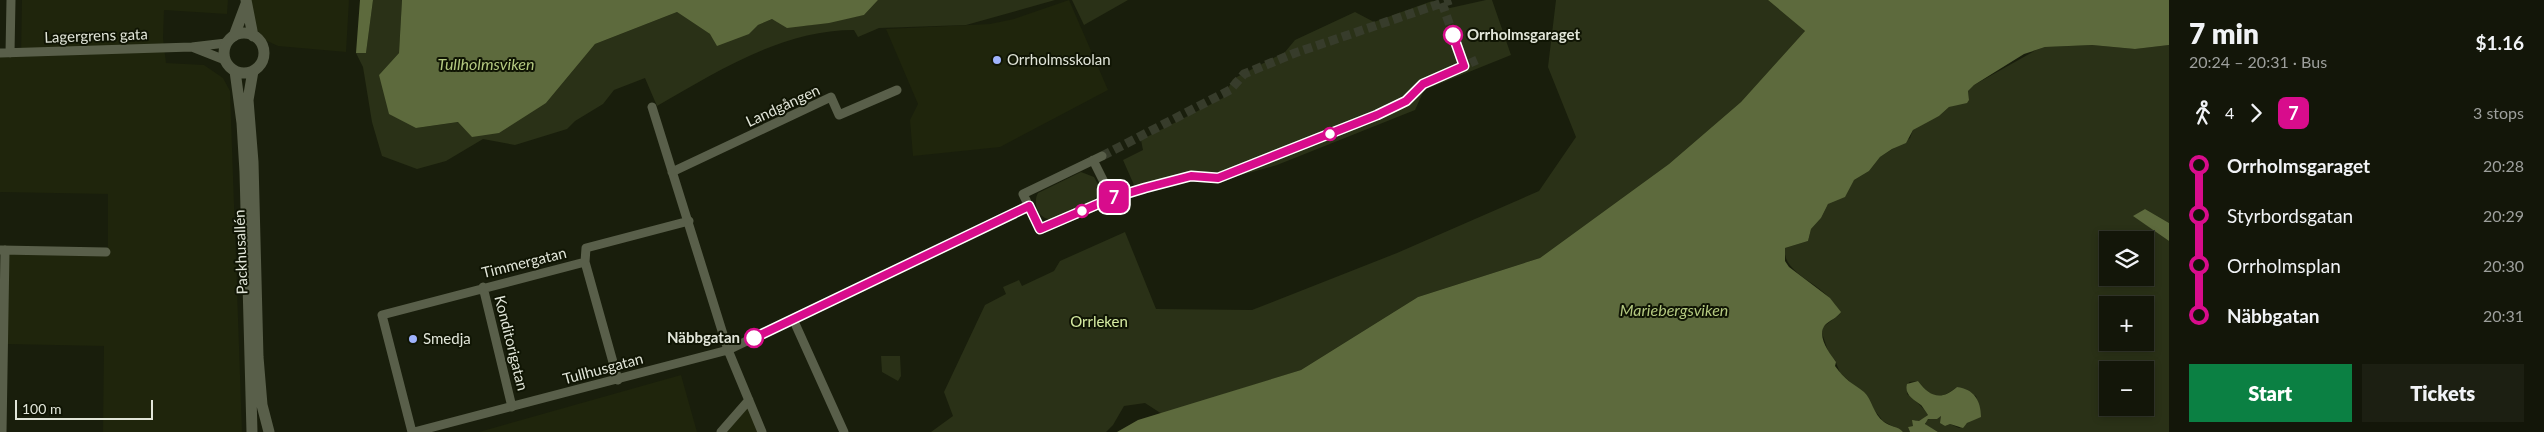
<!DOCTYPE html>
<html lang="en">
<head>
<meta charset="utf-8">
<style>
  :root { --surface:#131609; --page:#1c1f12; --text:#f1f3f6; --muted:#9d9f9c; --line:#32352a; --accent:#0b8043 }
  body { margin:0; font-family:Lato,sans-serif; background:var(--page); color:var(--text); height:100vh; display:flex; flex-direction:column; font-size:19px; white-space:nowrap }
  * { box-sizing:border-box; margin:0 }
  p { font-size:16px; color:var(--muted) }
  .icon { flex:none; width:28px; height:28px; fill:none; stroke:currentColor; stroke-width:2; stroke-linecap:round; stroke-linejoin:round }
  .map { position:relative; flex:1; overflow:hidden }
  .sheet { display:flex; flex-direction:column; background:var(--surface); width:375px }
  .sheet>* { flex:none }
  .badge { padding:0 10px; border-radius:8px; font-size:18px; line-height:32px }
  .buttons { position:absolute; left:2099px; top:231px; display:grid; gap:10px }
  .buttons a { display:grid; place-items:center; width:55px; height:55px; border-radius:0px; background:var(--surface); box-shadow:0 2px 8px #0003,0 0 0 1px var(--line); font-size:25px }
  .scale { position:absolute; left:15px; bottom:12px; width:138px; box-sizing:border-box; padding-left:5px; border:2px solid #e1e5d9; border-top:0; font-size:14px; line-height:18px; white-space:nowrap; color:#e1e5d9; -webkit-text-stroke:4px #101504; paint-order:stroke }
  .map>.badge { position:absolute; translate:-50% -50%; box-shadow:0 0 0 2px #fff }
  .legs { display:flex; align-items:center; gap:8px; height:55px; padding:0 20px; font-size:16px }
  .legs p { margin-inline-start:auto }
  .head { display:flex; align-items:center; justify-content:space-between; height:85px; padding:0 20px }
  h1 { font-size:28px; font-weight:800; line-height:38px }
  .action { display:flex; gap:10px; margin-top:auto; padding:10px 20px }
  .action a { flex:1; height:58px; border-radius:0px; background:var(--accent); color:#fff; font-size:20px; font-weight:800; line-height:58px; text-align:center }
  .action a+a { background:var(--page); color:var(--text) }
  ul { padding:0 20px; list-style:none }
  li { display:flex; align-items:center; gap:18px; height:50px; font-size:19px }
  li i { display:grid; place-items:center; width:8px; height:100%; margin:0 6px; background:currentColor }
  li i::after { content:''; width:12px; height:12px; margin:-6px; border:4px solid; border-radius:50%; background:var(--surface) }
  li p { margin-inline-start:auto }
  li:first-child i { background:linear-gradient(#0000 50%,currentColor 0) }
  li:last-child i { background:linear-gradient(currentColor 50%,#0000 0) }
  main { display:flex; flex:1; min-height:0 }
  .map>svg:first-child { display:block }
  .built { fill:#1f250c }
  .green { fill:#2a3117; fill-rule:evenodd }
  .water { fill:#5d6a3d }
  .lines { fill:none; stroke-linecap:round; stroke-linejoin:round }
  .minor-tunnel { stroke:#373c2b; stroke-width:9; stroke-dasharray:9 4.5; stroke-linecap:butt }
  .minor { stroke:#595f4a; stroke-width:9 }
  .tertiary { stroke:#595f4a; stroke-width:11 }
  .line-1-casing { stroke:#fff; stroke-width:11 }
  .line-1 { stroke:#d80c8c; stroke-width:8 }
  .stop-1-dot { fill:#fff; stroke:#d80c8c; stroke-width:2.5 }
  .poi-dot { fill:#9fb3fd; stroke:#101504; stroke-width:2 }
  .labels { text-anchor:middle; stroke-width:4; stroke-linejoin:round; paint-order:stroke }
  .stop-label { font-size:15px; font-weight:bold; fill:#e1e5d9; stroke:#101504; text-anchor:start }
  .street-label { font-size:15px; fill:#e1e5d9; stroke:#101504 }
  .poi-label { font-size:15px; fill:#e1e5d9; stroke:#101504; text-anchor:start }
  .park-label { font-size:15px; fill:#d7eda3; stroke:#101504 }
  .water-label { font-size:16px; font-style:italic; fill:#b4c980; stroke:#101504 }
</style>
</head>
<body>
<main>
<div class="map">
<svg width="2169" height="432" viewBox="0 0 2169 432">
  <rect width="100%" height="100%" fill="#191e0c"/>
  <!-- built -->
  <path class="built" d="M 22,0 L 228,0 L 227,14 L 164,10 L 163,38 L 166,63 L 204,65 L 223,78 L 230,91 L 242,432 L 103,432 L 104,346 L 6,344 L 5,250 L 108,249 L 108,194 L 0,192 L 0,57 L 21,56 Z
    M 250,0 L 349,0 L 346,52 L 278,46 L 265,40 L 255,27 Z
    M 1069,0 L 1108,90 L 1000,147 L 913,156 L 910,120 L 918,104 L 886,29 L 990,24 L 1014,19 Z
    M 681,375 L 697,432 L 479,432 Z
    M 748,404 L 760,432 L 724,432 Z"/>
  <!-- green -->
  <path class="green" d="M 373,0 L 402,0 L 399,53 L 379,75 L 416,128 L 459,122 L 546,103 L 595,44 L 677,12 L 710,34 L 749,34 L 758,25 L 772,19 L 805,26 L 864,15 L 878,0 L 1055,0 L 966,25 L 879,28 L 858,37 L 854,30 C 782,30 718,71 657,106 L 645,78 L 614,90 L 603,104 L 575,121 L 567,129 L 515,145 L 483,139 L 446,161 L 417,169 L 382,156 L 372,122 L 363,67 L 356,53 L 366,53 Z
    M 1072,0 L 1128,0 L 1084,25 Z
    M 1486,0 L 1492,0 L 1511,55 L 1424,90 L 1415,110 L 1277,165 L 1223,180 L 1134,185 L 1123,160 L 1143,150 L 1141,140 L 1223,98 L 1233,79 L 1285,52 L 1295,40 L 1355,12 L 1374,22 L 1432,1 L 1450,8 Z
    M 1556,0 L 1768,0 L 1805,31 L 1741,102 L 1669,164 L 1540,258 L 1418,297 L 1301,370 L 1162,414 L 1145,403 L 1124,406 L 1113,425 L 1106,432 L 931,432 L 953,416 L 944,392 L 985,305 L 1006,294 L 1003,287 L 1019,280 L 1022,286 L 1054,271 L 1060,261 L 1125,232 L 1156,309 L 1252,310 L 1397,253 L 1539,191 L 1576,137 L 1548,67 Z
    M 2092,45 L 2135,49 L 2169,45 L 2169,223 L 2145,209 L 2134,216 L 2169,241 L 2169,432 L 1938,432 L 1926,425 L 1926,420 L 1941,416 L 1941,423 L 1945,426 L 1950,424 L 1959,428 L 1981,415 L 1976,396 L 1957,387 C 1938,401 1932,398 1918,381 L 1909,382 L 1907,394 C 1915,400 1922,406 1928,415 L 1919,422 L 1915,420 L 1913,426 L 1908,427 L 1910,432 L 1903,432 L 1883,421 L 1857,388 L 1840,373 L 1835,360 L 1830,357 L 1822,333 L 1823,327 L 1840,314 C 1830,284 1781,276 1785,248 L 1808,241 L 1811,229 L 1821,218 L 1828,204 L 1854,180 L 1869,171 L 1880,157 L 1910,138 L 1913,130 L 1923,123 L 1939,116 L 1949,107 L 1969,100 L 1968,91 L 1974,85 L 2036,50 L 2045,47 ZM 2108,240 L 2145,240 L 2145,278 L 2108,278 ZM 2108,305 L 2145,305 L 2145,342 L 2108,342 ZM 2108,370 L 2145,370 L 2145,408 L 2108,408 Z
    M 1081,172 L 1094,177 L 1100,188 L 1094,201 L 1053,219 C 1039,221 1032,204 1038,193 Z
    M 881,356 L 900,356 L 901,376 L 898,381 L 882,372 Z"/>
  <!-- water -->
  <path class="water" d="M 360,0 L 373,0 L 366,53 L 356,53 Z
    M 402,0 L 878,0 L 864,15 L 829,23 L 787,28 L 772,19 L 758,25 L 749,34 L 717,46 L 710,34 L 677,12 L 595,44 L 546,103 L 499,133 L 472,137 L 458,122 L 416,128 L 389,114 L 379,75 L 399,53 Z
    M 1768,0 L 2169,0 L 2169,45 L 2135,49 L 2092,45 L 2045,47 L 2024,54 L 1974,85 L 1968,91 L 1969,100 L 1967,103 L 1949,107 L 1939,116 L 1913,130 L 1906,143 L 1892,149 L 1880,157 L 1869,171 L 1854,180 L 1845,197 L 1828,204 L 1821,218 L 1811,229 L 1808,241 L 1785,248 L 1785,261 L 1789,267 L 1830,298 L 1841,312 C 1837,318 1830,320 1825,325 C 1816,336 1830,354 1836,362 L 1835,366 C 1845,380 1852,383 1864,392 C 1872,399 1873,414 1884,422 C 1890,427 1898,426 1903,432 L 1117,432 L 1138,420 L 1301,370 L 1418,297 L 1540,258 L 1669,164 L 1741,102 L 1805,31 Z
    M 2145,209 L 2169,223 L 2169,241 L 2133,216 Z
    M 1918,381 C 1930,397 1941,401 1957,387 C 1974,389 1981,401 1981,417 L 1967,423 L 1963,428 L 1950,424 L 1945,426 L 1940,423 L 1941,416 L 1937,419 L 1928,419 L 1925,424 L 1938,432 L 1910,432 L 1908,427 L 1913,426 L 1912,420 L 1919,421 L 1928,415 C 1926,412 1922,406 1921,405 C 1914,400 1904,395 1907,384 Z"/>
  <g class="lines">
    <!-- minor-tunnel -->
    <path class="minor-tunnel" d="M 1442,3 L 1464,66
      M 1102,156 L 1230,90 L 1244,74 L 1295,53 L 1451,0
      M 1122,195 L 1191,175 L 1218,178 L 1362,122 L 1406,101 L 1423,84 L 1477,60"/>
    <!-- minor -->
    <path class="minor" d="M 192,47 L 225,60
      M 0,53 L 192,47 L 226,43
      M 10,53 L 11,0
      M 652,107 L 728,350 L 762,432
      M 1102,156 L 1023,194 L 1040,229 L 1122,195
      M 1093,160 L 1112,198
      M 672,172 L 831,97 L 839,115 L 897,90
      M 1,250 L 106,252
      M 483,287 L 512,407
      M 793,319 L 844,432
      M 618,380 L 585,262 L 586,248 L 689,221
      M 2,432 L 5,250
      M 412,432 L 382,315 L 585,262
      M 414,432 L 728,350 L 1029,206
      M 721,432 L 749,400"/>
    <!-- tertiary -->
    <path class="tertiary" d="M 246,0 L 253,36
      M224 53a20 20 0 1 1 40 0a20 20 0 1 1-40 0Z
      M 234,36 L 246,4
      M 235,71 L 242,123 L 245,172 L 252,432
      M 253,71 L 248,100 L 253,162 L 258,357 L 262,405 L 269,432"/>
  </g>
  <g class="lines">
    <defs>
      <path id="line-1" d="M 754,338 L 1029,206 L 1040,229 L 1112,198 L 1145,188 L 1191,176 L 1218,178 L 1377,115 L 1406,101 L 1423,84 L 1464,66 L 1453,35"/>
    </defs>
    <!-- line-1 casing -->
    <use href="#line-1" class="line-1-casing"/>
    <!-- line-1 -->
    <use href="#line-1" class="line-1"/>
  </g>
  <!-- markers -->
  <g class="stop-1-dot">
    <circle cx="1453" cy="35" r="9"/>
    <circle cx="1330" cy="134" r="6"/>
    <circle cx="1082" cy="211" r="6"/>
    <circle cx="754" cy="338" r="9"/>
  </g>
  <g class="poi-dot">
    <circle cx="997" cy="60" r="5"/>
    <circle cx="413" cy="339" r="5"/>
  </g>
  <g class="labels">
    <!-- stop labels -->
    <g class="stop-label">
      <text x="1467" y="40">Orrholmsgaraget</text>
      <text x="740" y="343" text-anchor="end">Näbbgatan</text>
    </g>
    <!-- street labels -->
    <g class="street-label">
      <text transform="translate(96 36) rotate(-2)" y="5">Lagergrens gata</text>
      <text transform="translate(783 106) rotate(-25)" y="5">Landgången</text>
      <text transform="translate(241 252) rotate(-92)" y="5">Packhusallén</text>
      <text transform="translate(524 263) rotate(-14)" y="5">Timmergatan</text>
      <text transform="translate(511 343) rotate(76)" y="5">Konditorigatan</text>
      <text transform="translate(603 369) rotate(-15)" y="5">Tullhusgatan</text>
    </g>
    <!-- poi labels -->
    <g class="poi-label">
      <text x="1007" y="65">Orrholmsskolan</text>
      <text x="423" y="344">Smedja</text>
    </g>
    <!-- park labels -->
    <g class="park-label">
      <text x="1099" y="327">Orrleken</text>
    </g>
    <!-- water labels -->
    <g class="water-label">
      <text x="486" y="70">Tullholmsviken</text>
      <text x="1674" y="316">Mariebergsviken</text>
    </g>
  </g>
</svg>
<div class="buttons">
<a><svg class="icon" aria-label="layers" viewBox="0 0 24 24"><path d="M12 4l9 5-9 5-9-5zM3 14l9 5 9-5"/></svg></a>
<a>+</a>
<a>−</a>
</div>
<div class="scale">100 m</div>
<b class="badge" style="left:1114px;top:197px;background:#d80c8c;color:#fff">7</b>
</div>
<section class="sheet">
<div class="head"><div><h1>7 min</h1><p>20:24 – 20:31 · Bus</p></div><b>$1.16</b></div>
<div class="legs"><svg class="icon" aria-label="walk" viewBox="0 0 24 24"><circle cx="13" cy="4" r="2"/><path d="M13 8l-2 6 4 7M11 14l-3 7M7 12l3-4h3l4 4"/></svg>4<svg class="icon" aria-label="forward" viewBox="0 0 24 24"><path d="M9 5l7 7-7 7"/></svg><b class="badge" style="background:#d80c8c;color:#fff">7</b><p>3 stops</p></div>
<ul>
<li><i style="color:#d80c8c"></i><b>Orrholmsgaraget</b><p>20:28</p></li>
<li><i style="color:#d80c8c"></i><span>Styrbordsgatan</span><p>20:29</p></li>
<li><i style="color:#d80c8c"></i><span>Orrholmsplan</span><p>20:30</p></li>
<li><i style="color:#d80c8c"></i><b>Näbbgatan</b><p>20:31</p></li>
</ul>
<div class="action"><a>Start</a><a>Tickets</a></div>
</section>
</main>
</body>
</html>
